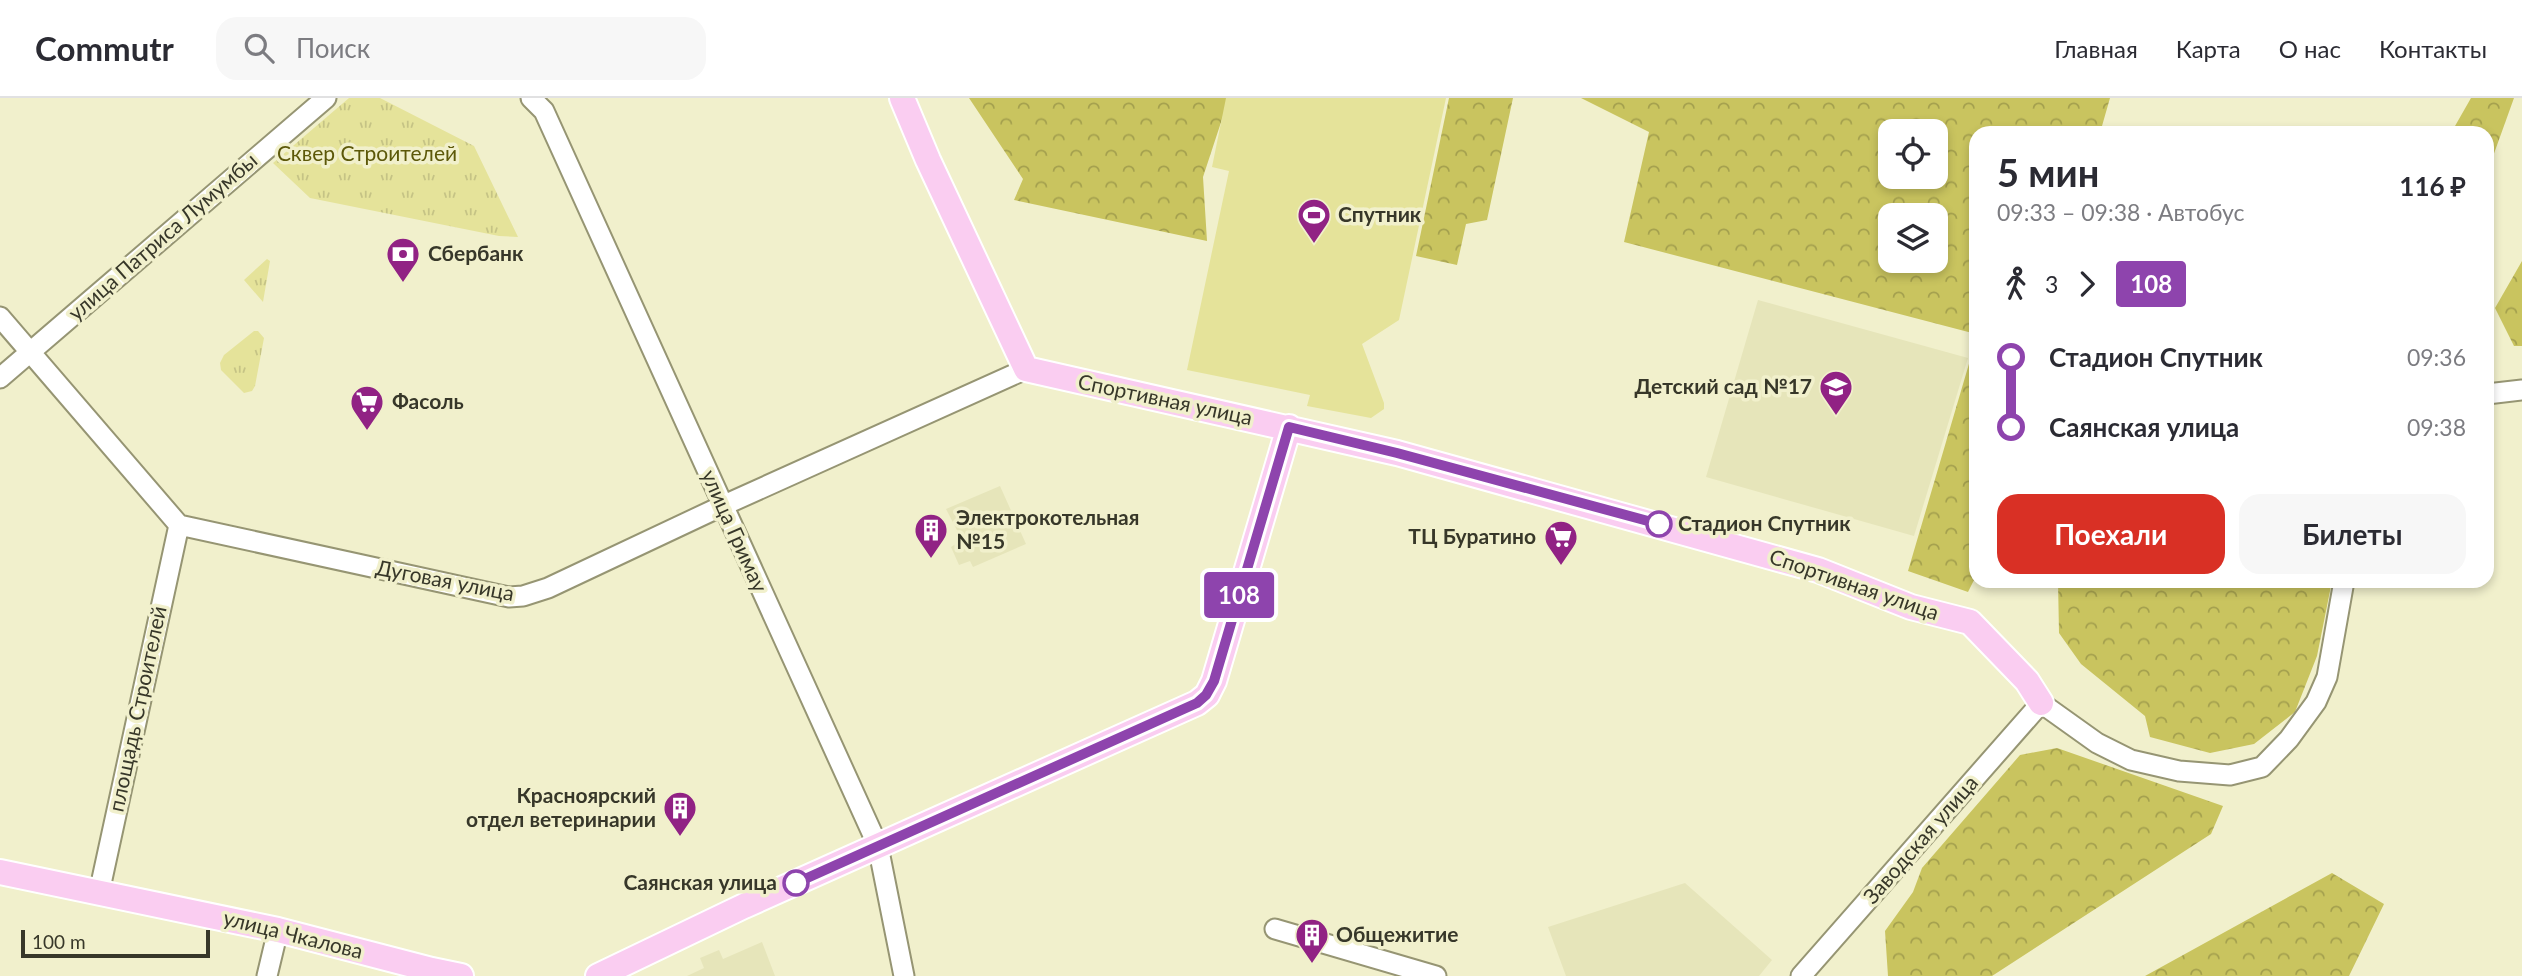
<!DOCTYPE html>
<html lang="ru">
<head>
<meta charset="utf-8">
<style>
  :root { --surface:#fff; --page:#f7f7f7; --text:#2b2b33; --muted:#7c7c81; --line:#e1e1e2; --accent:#d93025 }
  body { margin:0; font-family:Lato,sans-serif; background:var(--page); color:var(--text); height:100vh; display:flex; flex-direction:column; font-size:26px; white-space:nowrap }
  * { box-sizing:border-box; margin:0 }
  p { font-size:23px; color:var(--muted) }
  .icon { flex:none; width:38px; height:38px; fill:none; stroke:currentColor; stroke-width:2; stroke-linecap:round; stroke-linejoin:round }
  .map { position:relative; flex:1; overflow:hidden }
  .sheet { position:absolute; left:1969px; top:28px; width:525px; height:462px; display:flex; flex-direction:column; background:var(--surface); border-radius:21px; box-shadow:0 4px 10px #0003 }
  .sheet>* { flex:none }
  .badge { padding:0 14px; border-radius:5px; font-size:24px; line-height:46px }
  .fabs { position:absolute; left:1878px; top:21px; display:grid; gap:14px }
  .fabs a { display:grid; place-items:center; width:70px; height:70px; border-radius:14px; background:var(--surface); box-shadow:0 4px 10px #0003; font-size:35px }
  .scale { position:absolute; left:21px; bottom:18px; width:189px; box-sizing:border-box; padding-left:7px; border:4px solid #373729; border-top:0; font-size:19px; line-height:24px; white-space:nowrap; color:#373729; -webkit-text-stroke:5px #f1f0cc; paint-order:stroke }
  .map>.badge { position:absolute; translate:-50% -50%; box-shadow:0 0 0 4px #fff }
  .legs { display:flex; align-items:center; gap:10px; height:77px; padding:0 28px; font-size:23px }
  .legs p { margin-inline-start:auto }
  .headline { display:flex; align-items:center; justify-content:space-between; height:119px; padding:0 28px }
  h1 { font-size:38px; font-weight:700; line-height:52px }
  .primary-button { display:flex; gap:14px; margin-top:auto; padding:14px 28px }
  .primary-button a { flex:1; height:80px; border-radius:21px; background:var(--accent); color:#fff; font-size:28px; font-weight:700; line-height:80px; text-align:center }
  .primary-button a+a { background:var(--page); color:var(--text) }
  ul { padding:0 28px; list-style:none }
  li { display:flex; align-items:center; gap:24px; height:70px; font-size:26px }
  li i { display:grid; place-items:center; width:10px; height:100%; margin:0 9px; background:currentColor }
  li i::after { content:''; width:18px; height:18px; margin:-9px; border:5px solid; border-radius:50%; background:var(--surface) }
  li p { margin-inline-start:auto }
  li:first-child i { background:linear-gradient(#0000 50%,currentColor 0) }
  li:last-child i { background:linear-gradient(currentColor 50%,#0000 0) }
  header { display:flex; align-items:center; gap:42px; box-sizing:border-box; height:98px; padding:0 35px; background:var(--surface); border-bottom:2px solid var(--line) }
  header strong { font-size:33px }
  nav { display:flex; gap:38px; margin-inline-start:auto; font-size:24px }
  .search { width:490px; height:63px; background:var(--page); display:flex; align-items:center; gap:18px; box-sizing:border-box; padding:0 24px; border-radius:21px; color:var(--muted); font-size:26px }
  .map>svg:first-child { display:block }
  .built { fill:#e6e5ba }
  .grass { fill:url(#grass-tufts) }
  .forest { fill:url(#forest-crowns); fill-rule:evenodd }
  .pitch { fill:#e5e39a }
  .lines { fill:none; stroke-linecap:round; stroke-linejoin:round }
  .minor-casing { stroke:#969573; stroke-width:23 }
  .major-casing { stroke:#fff; stroke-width:28 }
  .minor { stroke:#fff; stroke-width:19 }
  .major { stroke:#facdf1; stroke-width:24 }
  .line-1-casing { stroke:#fff; stroke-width:16 }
  .line-1 { stroke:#8e44ad; stroke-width:10 }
  .stop-1-dot { fill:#fff; stroke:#8e44ad; stroke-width:3.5 }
  .labels { text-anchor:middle; stroke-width:7; stroke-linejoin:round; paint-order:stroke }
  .park-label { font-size:21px; fill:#5c5809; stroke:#f1f0cc }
  .poi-label { font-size:21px; font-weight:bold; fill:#373729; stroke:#f1f0cc; text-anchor:start }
  .street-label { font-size:21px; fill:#373729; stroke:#f1f0cc }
  .stop-label { font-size:21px; font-weight:bold; fill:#373729; stroke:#f1f0cc; text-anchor:start }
</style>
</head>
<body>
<header>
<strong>Commutr</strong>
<div class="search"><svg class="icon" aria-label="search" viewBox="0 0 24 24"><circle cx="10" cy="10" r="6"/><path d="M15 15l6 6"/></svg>Поиск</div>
<nav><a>Главная</a><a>Карта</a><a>О нас</a><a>Контакты</a></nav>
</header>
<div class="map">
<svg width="2522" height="878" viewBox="0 0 2522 878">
  <defs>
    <pattern id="grass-tufts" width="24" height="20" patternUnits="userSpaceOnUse" patternTransform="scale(1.75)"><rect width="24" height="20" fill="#e5e39a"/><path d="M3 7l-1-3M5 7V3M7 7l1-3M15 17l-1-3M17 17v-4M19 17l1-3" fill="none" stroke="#c5c385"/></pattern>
    <pattern id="forest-crowns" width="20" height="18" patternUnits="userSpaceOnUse" patternTransform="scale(1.75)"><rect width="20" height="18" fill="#c9c45f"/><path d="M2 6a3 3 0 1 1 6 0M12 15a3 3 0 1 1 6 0" fill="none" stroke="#a4a04e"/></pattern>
  </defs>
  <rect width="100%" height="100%" fill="#f1f0cc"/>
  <!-- built -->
  <path class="built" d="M 1758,202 L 1968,260 L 1914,438 L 1706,379 Z
    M 1000,388 L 1026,446 L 973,469 L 970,463 L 959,467 L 951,449 L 962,442 L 946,411 Z
    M 1685,785 L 1772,862 L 1759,878 L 1566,878 L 1548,829 Z
    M 762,844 L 775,878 L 687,878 L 704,870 L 700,860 L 719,852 L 723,861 Z"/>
  <!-- grass -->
  <path class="grass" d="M 349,0 L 380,0 L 474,48 L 518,139 L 499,138 L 310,100 L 273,65 Z
    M 267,161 L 270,163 L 263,204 L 244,182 Z
    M 254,233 L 258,233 L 264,240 L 255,288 L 252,293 L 244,295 L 221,272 L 220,265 L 224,257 Z"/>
  <!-- forest -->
  <path class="forest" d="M 969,0 L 1233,0 L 1228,3 L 1203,79 L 1207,143 L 1014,102 L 1023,81 Z
    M 1449,0 L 1513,0 L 1487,122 L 1466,126 L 1457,167 L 1416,158 Z
    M 1581,0 L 2110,0 L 2100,35 L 1976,35 L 1976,236 L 1624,144 L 1649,34 ZM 1890,33 L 1936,33 L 1936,79 L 1890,79 ZM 1890,117 L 1936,117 L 1936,163 L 1890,163 Z
    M 2471,0 L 2514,0 L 2487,75 L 2487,35 L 2451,35 Z
    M 2522,163 L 2522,248 L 2514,248 L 2495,210 Z
    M 1976,242 L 1976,478 L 1968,494 L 1908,473 Z
    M 2058,483 L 2332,483 L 2317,558 L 2295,614 L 2254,646 L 2210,655 L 2150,639 L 2145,618 L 2081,566 L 2059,535 Z
    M 2057,650 L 2223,708 L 2211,736 L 1992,878 L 1888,878 L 1885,833 L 1913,794 L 1922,770 L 2020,657 Z
    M 2332,775 L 2384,806 L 2349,878 L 2145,878 Z"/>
  <!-- pitch -->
  <path class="pitch" d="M 1226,0 L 1446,0 L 1399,222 L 1362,246 L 1384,305 L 1384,311 L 1371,320 L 1307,308 L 1310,297 L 1187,272 L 1229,73 L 1212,69 Z"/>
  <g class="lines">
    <defs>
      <path id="minor" d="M 531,0 L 544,13 L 878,748 L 904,878
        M 0,219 L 179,427 L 509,499 L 523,498 L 548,490 L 722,408 L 1026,271
        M 0,280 L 326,0
        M 2487,296 L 2522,292
        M 99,795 L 179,427
        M 1275,831 L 1436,878
        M 267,878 L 278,832
        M 1801,878 L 2041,605 L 2097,645 L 2131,662 L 2179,673 L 2230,677 L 2262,669 L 2289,641 L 2316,604 L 2327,579 L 2344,483"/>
      <path id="major" d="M 902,0 L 928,62 L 1026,271 L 1397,355 L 1818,472 L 1911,509 L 1970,524 L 2027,583 L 2041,605
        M 0,774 L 278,832 L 432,872 L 461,878
        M 598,878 L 744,808 L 1197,605 L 1207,597 L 1214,583 L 1289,329"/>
    </defs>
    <!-- minor casing -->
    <use href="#minor" class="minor-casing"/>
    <!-- major casing -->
    <use href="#major" class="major-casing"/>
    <!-- minor -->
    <use href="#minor" class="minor"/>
    <!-- major -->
    <use href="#major" class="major"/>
  </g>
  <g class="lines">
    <defs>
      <path id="line-1" d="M 796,785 L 1197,605 L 1206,597 L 1214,583 L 1289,329 L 1397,355 L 1659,426"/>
    </defs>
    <!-- line-1 casing -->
    <use href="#line-1" class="line-1-casing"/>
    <!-- line-1 -->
    <use href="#line-1" class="line-1"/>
  </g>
  <!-- icons -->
  <defs>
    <symbol id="stadium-pin" viewBox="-11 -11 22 30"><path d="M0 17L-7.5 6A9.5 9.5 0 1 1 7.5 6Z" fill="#912284" stroke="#f1f0cc"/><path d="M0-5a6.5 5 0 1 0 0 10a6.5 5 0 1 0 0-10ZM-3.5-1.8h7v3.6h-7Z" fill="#fff"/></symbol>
    <symbol id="bank-pin" viewBox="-11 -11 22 30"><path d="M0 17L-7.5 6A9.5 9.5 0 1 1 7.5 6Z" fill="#912284" stroke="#f1f0cc"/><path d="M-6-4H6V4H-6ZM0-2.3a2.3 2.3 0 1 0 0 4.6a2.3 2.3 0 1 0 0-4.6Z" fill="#fff"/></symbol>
    <symbol id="school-pin" viewBox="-11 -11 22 30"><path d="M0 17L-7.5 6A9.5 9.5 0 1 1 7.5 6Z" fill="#912284" stroke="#f1f0cc"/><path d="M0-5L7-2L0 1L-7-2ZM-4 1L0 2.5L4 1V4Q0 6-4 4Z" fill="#fff"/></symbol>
    <symbol id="supermarket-pin" viewBox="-11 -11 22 30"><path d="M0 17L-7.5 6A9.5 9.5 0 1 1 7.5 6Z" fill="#912284" stroke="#f1f0cc"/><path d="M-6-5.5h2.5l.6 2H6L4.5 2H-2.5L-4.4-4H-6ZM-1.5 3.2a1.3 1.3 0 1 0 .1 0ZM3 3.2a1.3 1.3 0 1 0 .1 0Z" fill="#fff"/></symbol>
    <symbol id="building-pin" viewBox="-11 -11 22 30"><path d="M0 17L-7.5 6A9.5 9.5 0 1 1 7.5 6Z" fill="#912284" stroke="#f1f0cc"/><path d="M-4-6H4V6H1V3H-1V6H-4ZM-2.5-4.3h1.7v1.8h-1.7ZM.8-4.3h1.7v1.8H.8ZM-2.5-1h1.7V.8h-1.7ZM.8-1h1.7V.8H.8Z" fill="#fff"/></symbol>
  </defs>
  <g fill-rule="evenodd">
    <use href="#stadium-pin" x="1295" y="98" width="38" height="52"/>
    <use href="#bank-pin" x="384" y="137" width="38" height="52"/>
    <use href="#school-pin" x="1817" y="270" width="38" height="52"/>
    <use href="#supermarket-pin" x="348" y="285" width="38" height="52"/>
    <use href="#building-pin" x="912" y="413" width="38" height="52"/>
    <use href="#supermarket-pin" x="1542" y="420" width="38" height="52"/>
    <use href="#building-pin" x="661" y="691" width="38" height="52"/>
    <use href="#building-pin" x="1293" y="818" width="38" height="52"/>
  </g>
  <!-- markers -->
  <g class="stop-1-dot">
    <circle cx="1659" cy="426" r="12"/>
    <circle cx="796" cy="785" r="12"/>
  </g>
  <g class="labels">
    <!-- park labels -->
    <g class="park-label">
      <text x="367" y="63">Сквер Строителей</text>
    </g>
    <!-- poi labels -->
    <g class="poi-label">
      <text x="1338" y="124">Спутник</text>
      <text x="428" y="163">Сбербанк</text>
      <text x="1812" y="296" text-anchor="end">Детский сад №17</text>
      <text x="392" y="311">Фасоль</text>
      <text x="956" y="427">Электрокотельная<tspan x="956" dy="24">№15</tspan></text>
      <text x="1536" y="446" text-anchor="end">ТЦ Буратино</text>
      <text x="656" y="705" text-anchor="end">Красноярский<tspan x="656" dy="24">отдел ветеринарии</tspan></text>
      <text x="1336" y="844">Общежитие</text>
    </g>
    <!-- street labels -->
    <g class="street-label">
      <text transform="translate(163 139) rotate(-41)" y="7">улица Патриса Лумумбы</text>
      <text transform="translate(1165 302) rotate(12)" y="7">Спортивная улица</text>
      <text transform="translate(734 433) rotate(66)" y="7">улица Гримау</text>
      <text transform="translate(445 483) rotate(11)" y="7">Дуговая улица</text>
      <text transform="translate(1854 487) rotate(19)" y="7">Спортивная улица</text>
      <text transform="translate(138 611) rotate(-78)" y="7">площадь Строителей</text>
      <text transform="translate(1921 742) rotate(-49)" y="7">Заводская улица</text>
      <text transform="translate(293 837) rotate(14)" y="7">улица Чкалова</text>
    </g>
    <!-- stop labels -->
    <g class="stop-label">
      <text x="1678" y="433">Стадион Спутник</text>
      <text x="777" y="792" text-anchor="end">Саянская улица</text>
    </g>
  </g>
</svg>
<div class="fabs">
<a><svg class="icon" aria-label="locate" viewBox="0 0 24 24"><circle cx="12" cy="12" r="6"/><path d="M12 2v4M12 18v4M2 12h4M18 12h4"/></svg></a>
<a><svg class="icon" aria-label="layers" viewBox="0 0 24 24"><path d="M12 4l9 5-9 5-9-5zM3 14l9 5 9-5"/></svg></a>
</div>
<div class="scale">100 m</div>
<b class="badge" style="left:1239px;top:497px;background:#8e44ad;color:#fff">108</b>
<section class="sheet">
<div class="headline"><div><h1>5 мин</h1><p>09:33 – 09:38 · Автобус</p></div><b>116 ₽</b></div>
<div class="legs"><svg class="icon" aria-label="walk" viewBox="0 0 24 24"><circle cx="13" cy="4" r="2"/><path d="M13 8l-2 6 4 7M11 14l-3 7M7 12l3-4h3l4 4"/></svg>3<svg class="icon" aria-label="forward" viewBox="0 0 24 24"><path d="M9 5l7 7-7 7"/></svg><b class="badge" style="background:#8e44ad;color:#fff">108</b></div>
<ul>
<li><i style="color:#8e44ad"></i><b>Стадион Спутник</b><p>09:36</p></li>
<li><i style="color:#8e44ad"></i><b>Саянская улица</b><p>09:38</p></li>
</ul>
<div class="primary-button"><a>Поехали</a><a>Билеты</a></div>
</section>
</div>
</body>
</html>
